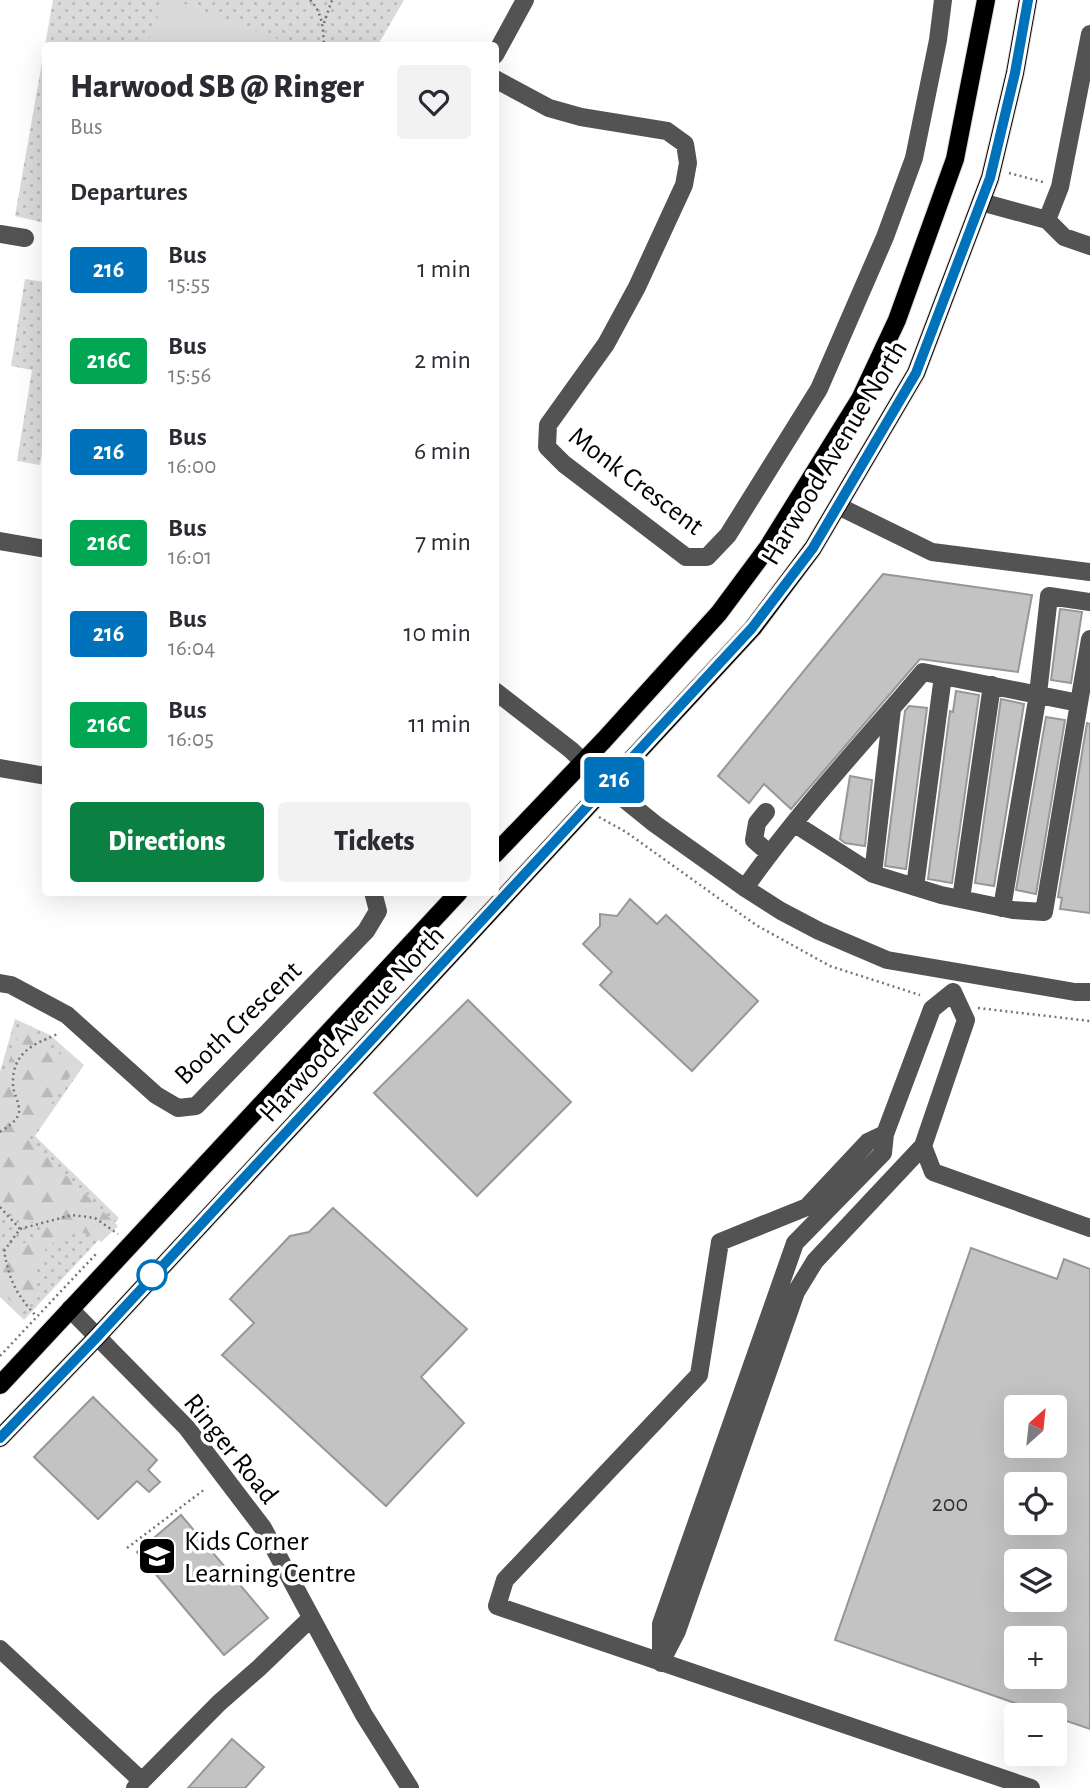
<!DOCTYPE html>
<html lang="en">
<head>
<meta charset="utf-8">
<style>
  :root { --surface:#fff; --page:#f2f2f3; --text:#2b2b33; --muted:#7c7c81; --accent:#0b8043 }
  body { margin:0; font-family:"Alegreya Sans",sans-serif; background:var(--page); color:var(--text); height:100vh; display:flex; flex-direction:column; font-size:26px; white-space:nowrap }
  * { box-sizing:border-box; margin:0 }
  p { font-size:23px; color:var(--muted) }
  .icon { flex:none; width:38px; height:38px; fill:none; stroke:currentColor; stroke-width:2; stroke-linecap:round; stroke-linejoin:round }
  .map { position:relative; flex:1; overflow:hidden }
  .sheet { position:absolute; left:42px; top:42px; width:457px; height:854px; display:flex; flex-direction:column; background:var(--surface); border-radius:7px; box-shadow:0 7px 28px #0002 }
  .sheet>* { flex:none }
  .badge { padding:0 14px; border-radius:5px; font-size:24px; line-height:46px }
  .needle { width:46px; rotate:27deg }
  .buttons { position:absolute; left:1004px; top:1395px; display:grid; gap:14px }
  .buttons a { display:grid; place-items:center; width:63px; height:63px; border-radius:7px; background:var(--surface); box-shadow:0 7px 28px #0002; font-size:35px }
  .map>.badge { position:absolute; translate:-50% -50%; box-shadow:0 0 0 4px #fff }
  h2 { padding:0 28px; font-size:26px; line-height:63px }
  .round { display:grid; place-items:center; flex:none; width:74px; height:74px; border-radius:7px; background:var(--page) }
  .overview { display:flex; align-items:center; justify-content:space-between; height:119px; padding:0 28px }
  h1 { font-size:33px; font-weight:800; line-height:52px }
  .cta { display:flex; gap:14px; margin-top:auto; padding:14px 28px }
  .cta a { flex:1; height:80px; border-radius:7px; background:var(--accent); color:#fff; font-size:28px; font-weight:800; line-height:80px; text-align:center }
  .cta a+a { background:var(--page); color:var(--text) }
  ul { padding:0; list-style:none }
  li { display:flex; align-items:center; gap:21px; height:91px; padding:0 28px }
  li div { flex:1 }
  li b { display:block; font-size:26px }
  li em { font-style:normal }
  li .badge { min-width:77px; font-weight:700; text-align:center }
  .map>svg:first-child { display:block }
  .grass { fill:url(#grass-dots) }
  .forest { fill:url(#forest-firs) }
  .garden { fill:#dadada }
  .building { fill:#c3c3c3; stroke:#979797; stroke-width:2; fill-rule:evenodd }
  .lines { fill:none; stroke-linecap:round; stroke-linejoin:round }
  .major-casing { stroke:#dbdbdb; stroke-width:20 }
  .path { stroke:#757575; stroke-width:2.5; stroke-dasharray:2 3.5; stroke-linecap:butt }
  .minor { stroke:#535353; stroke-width:18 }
  .major { stroke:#000; stroke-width:18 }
  .line-casing { stroke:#fff; stroke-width:16 }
  .line { stroke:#0072bc; stroke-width:10 }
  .stop-dot { fill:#fff; stroke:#0072bc; stroke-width:3.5 }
  .labels { text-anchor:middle; stroke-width:7; stroke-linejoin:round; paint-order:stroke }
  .number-label { font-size:24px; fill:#313131 }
  .street-label { font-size:28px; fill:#000; stroke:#fff }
  .poi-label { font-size:28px; fill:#000; stroke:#fff; text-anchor:start }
</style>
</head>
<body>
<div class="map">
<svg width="1090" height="1788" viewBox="0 0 1090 1788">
  <defs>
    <pattern id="grass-dots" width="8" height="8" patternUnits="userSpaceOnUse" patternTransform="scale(1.75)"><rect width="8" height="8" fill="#dadada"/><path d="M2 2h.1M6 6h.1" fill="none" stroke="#b9b9b9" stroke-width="1.8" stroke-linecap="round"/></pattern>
    <pattern id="forest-firs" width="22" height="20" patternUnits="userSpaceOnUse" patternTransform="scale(1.75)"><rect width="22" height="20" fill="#dadada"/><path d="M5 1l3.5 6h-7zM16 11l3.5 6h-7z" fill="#b9b9b9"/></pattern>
  </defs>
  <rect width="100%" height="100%" fill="#fff"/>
  <!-- grass -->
  <path class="grass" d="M 53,0 L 404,0 L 378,45 L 46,46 L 45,223 L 15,216 Z
    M 25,279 L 45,282 L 46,429 L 40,465 L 17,461 L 32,370 L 11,366 Z
    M 15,1019 L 50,1035 L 84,1065 L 35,1136 L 119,1218 L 24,1320 L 0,1297 L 0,1072 Z"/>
  <!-- forest -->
  <path class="forest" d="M 21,1027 L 77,1066 L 28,1138 L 118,1226 L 101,1242 C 96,1238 89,1233 81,1233 C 68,1233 49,1243 42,1253 C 33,1266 33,1283 38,1297 L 21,1311 L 0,1291 L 0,1254 L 27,1242 L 42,1230 L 45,1217 L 31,1222 L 0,1209 L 0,1087 Z"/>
  <!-- garden -->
  <path class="garden" d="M 164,0 L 174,0 L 286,42 L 285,46 L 147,45 Z"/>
  <!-- building -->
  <path class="building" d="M 883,574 L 1032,595 L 1018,672 L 920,659 L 791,809 L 764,784 L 749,803 L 718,776 Z
    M 1060,609 L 1082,612 L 1071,683 L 1051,680 Z
    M 956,691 L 979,695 L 952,883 L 928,879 L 950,711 L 953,712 Z
    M 1001,699 L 1024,704 L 994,886 L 975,883 Z
    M 909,706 L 927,708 L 906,869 L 885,866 L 905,711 Z
    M 1046,717 L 1065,720 L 1036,894 L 1016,890 Z
    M 1087,723 L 1090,724 L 1090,913 L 1060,909 L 1062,898 L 1058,897 Z
    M 850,776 L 872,780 L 865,846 L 845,843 L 840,839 Z
    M 630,899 L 657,924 L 666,915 L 758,1001 L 692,1071 L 600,985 L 612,972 L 583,944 L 600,926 L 600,914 L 617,916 Z
    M 468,1000 L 571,1102 L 477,1196 L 374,1093 Z
    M 333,1208 L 467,1329 L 421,1377 L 464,1423 L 386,1506 L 222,1355 L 254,1323 L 230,1299 L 290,1236 L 309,1232 Z
    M 971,1248 L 1057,1279 L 1064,1259 L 1090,1269 L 1090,1729 L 1055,1717 L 1055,1715 L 1049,1715 L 835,1640 ZM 1017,1407 L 1055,1407 L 1055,1446 L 1017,1446 ZM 1017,1484 L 1055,1484 L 1055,1522 L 1017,1522 ZM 1017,1561 L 1055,1561 L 1055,1600 L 1017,1600 ZM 1017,1638 L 1055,1638 L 1055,1676 L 1017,1676 Z
    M 93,1397 L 157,1460 L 148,1470 L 160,1482 L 149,1492 L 137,1481 L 98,1519 L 34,1457 Z
    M 181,1515 L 268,1618 L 224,1655 L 137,1552 Z
    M 232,1739 L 264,1767 L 245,1788 L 188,1788 Z"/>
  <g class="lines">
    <defs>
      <path id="major" d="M 495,854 L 604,740 L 719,613 L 768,547 L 860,399 L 897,320 L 955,159 L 986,0
        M 0,1385 L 459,892
        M 0,1438 L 97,1337 L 753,628 L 813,548 L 916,373 L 990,178 L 1015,73 L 1028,0"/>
    </defs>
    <!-- major casing -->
    <use href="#major" class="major-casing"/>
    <!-- path -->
    <path class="path" d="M 310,0 C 323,13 323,29 324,46
      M 324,23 L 332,0
      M 1009,173 L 1043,182
      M 599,817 L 626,832 L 756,925 L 830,966 L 920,995
      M 978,1008 L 1090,1021
      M 0,1132 C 8,1126 17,1122 19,1112 C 20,1103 13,1093 13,1084 C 12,1053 33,1044 58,1034
      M 0,1207 L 20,1229 L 4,1251 C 10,1282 16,1294 37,1317
      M 20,1229 L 72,1215 L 95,1218 L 118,1234
      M 0,1356 L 96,1254
      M 127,1548 L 205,1489"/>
    <!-- minor -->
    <path class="minor" d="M 495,55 L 525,0
      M 495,79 L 549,108 L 581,117 L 667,131 L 685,144 L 688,163 L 684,185 L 637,287 L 606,344 L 548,425 L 547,447 L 564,464 L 686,557 L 707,557 L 728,535 L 819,389 L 885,237 L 914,158 L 938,40 L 943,0
      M 981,202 L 1047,220 L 1060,187 L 1090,34
      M 1047,220 L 1064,237 L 1090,246
      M 0,234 L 25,238
      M 838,506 L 932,552 L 1090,572
      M 0,541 L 46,549
      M 495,691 L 571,750 L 608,786 L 655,824 L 745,888 L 781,911 L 819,931 L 887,960 L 1075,992 L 1090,992
      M 1079,703 L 1090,639
      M 0,768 L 46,776
      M 766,812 L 757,823 L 754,840 L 770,854
      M 873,874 L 892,709
      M 915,887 L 943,676
      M 745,888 C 797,813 864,742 923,672 L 1079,703 L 1044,912 L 1013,910 L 941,895 L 873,874 L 795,824
      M 961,899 L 992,685
      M 1002,908 L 1038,694 L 1049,596 L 1090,602
      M 0,983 L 11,985 L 67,1015 L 156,1095 L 178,1108 L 196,1106 L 366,931 L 378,911 L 373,892
      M 885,1134 L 868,1142 L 807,1207 L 720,1242 L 699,1375 L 505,1580 L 497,1606 L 1031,1788
      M 70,1309 L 187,1428 L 263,1528 L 364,1715 L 410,1788
      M 0,1649 L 142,1781
      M 662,1660 L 677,1631 L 796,1292 L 815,1261 L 923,1146
      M 661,1663 L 661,1624 L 795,1243 L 883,1153 L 885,1134 L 932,1009 L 953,992 L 966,1020 L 923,1146 L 933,1172 L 1090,1228
      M 135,1788 L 219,1703 L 259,1668 L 311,1618"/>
    <!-- major -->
    <use href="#major" class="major"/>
  </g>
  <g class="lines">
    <defs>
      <path id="line" d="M 0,1438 L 97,1337 L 752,628 L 813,548 L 916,373 L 990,178 L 1015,73 L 1028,0"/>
    </defs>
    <!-- line casing -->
    <use href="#line" class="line-casing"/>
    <!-- line -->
    <use href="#line" class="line"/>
  </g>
  <!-- icons -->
  <defs>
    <symbol id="school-square" viewBox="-11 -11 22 22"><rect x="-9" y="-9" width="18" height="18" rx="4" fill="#000" stroke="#fff"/><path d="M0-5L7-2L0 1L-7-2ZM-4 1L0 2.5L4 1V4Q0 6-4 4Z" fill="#fff"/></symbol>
  </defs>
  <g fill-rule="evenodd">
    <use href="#school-square" x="135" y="1534" width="44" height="44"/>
  </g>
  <!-- markers -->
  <circle class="stop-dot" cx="152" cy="1275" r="14"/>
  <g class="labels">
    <!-- number labels -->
    <g class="number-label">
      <text x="950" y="1511">200</text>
    </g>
    <!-- street labels -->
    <g class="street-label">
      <text transform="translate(833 452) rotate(-59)" y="10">Harwood Avenue North</text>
      <text transform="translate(637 480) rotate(37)" y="10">Monk Crescent</text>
      <text transform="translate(237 1022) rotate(-44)" y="10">Booth Crescent</text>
      <text transform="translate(351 1023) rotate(-47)" y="10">Harwood Avenue North</text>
      <text transform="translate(232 1448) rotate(51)" y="10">Ringer Road</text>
    </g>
    <!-- poi labels -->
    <g class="poi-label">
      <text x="184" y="1550">Kids Corner<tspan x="184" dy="32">Learning Centre</tspan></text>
    </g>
  </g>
</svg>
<div class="buttons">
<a><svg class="needle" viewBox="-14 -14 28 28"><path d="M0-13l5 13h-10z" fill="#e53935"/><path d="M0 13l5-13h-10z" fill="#7c7c81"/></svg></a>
<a><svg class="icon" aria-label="locate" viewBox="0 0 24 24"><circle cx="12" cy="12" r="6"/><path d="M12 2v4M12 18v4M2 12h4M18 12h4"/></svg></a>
<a><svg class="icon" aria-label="layers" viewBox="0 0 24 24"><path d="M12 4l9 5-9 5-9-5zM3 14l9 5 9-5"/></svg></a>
<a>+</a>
<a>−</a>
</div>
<b class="badge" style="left:614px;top:780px;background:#0072bc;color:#fff">216</b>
<section class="sheet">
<div class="overview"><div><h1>Harwood SB @ Ringer</h1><p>Bus</p></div><a class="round"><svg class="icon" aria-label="heart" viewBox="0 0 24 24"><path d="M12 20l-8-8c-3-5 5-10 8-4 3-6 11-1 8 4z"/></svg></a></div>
<h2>Departures</h2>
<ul>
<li><span class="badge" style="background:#0072bc;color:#fff">216</span><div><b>Bus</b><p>15:55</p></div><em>1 min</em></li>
<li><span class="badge" style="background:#00a651;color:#fff">216C</span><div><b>Bus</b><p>15:56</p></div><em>2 min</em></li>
<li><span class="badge" style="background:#0072bc;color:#fff">216</span><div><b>Bus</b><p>16:00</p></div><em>6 min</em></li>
<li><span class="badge" style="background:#00a651;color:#fff">216C</span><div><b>Bus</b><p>16:01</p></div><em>7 min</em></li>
<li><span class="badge" style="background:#0072bc;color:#fff">216</span><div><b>Bus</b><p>16:04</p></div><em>10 min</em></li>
<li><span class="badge" style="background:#00a651;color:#fff">216C</span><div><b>Bus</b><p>16:05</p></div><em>11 min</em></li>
</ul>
<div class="cta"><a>Directions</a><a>Tickets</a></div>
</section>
</div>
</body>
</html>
